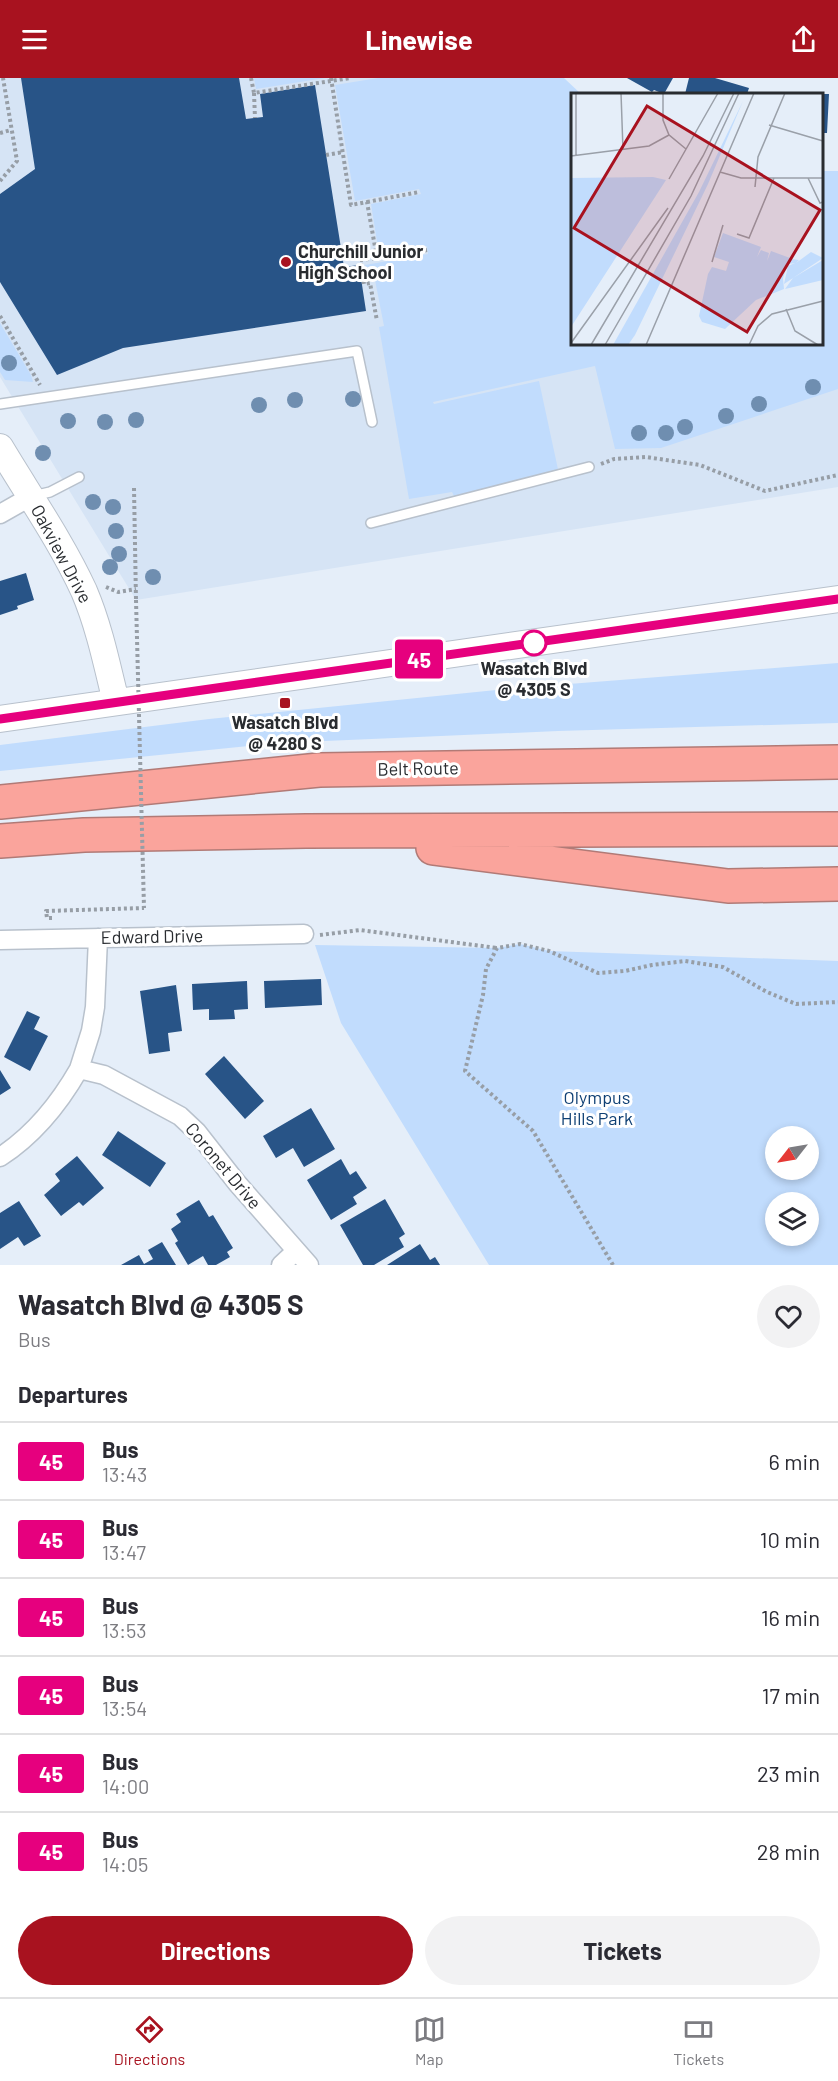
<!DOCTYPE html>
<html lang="en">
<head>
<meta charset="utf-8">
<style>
  :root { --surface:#fff; --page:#f2f2f3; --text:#2b2b33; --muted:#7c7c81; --line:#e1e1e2; --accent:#a8121f }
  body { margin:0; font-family:Barlow,sans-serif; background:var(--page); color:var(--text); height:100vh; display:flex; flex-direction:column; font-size:22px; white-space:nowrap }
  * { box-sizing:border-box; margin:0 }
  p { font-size:20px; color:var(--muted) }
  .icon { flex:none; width:33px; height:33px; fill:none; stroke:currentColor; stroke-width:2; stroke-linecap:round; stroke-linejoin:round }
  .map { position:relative; height:1187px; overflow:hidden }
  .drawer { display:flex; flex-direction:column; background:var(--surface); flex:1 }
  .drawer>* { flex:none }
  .badge { padding:0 12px; border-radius:4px; font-size:21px; line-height:39px }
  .needle { width:39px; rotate:239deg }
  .buttons { position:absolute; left:765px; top:1048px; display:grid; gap:12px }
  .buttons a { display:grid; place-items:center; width:54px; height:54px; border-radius:50%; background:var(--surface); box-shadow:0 3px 9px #0003; font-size:30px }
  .map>.badge { position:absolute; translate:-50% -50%; box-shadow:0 0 0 3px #fff }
  h2 { padding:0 18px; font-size:22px; line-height:54px }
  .round { display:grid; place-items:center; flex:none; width:63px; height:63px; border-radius:32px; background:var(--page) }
  .overview { display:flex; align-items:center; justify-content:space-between; height:102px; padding:0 18px }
  h1 { font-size:28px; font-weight:700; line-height:45px }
  .action { display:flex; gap:12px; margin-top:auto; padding:12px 18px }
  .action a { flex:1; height:69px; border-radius:36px; background:var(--accent); color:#fff; font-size:24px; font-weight:700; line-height:69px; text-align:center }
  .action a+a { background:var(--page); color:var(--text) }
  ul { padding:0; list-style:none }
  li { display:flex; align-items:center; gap:18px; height:78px; padding:0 18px; border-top:2px solid var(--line) }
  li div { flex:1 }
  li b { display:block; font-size:22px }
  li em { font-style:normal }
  li .badge { min-width:66px; font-weight:700; text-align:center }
  header { display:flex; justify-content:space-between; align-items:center; height:78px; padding:0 18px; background:var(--accent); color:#fff; font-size:27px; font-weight:700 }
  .menu { display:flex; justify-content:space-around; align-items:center; height:84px; border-top:2px solid var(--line); background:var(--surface); font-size:16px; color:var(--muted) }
  .menu a { display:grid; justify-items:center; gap:3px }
  .menu .selected { color:var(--accent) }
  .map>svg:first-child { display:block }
  .built { fill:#d6e4f5 }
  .green { fill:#c1dcfd; fill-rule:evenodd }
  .building { fill:#285487 }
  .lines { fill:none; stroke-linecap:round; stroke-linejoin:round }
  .lane-casing { stroke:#b8c1cc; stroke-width:12 }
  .street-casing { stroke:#b8c1cc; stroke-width:21 }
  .secondary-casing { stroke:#b8c1cc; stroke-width:28 }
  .highway-casing { stroke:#b17a76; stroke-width:36 }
  .path { stroke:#979ea6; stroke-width:4; stroke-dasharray:3 3; stroke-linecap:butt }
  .lane { stroke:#fff; stroke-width:9 }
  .street { stroke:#fff; stroke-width:18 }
  .secondary { stroke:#fff; stroke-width:26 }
  .highway { stroke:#faa49c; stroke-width:33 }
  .path-bridge { stroke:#979ea6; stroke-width:4; stroke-dasharray:3 3; stroke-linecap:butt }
  .tree { fill:#6f8eb0 }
  .line-casing { stroke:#fff; stroke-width:14 }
  .line { stroke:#e6007e; stroke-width:9 }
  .poi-dot { fill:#a8121f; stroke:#fff; stroke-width:2 }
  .stop-dot { fill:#fff; stroke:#e6007e; stroke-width:3 }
  .labels { text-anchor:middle; stroke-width:6; stroke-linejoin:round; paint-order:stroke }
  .poi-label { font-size:18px; font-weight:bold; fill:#292c30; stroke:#fff; text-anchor:start }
  .street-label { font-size:18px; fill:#292c30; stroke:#fff }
  .stop-label { font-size:18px; font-weight:bold; fill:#292c30; stroke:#fff }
  .park-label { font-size:18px; fill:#0f4074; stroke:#fff }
  .inset-road { fill:none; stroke:#9aa0a9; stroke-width:1.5 }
  .view { fill:#a8121f; fill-opacity:0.15; stroke:#a8121f; stroke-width:3 }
  .inset-edge { fill:none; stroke:#292c30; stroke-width:3 }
</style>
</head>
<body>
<header><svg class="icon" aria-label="menu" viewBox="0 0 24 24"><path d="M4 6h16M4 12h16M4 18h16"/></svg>Linewise<svg class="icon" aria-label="share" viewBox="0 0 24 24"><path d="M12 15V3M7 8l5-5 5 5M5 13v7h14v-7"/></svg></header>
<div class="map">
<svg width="838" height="1187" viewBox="0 0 838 1187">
  <rect width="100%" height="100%" fill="#e5eef9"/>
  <!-- built -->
  <path class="built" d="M 0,0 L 545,0 L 572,266 L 822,266 L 838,99 L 838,409 L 136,522 L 0,299 Z"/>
  <!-- green -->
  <path class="green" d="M 254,0 L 325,0 L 256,11 Z
    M 378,0 L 564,0 L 581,16 L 572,16 L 572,266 L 822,266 L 822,93 L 838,93 L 838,311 L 661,370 L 615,371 L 595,288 L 433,324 L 434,326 L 539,303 L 559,396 L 454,418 L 452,414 L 409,421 L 379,249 L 384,248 L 375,202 L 368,201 L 365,187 L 428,176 L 427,168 L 379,176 L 371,126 L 421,116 L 419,111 L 355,123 L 335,7 Z
    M 0,245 L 31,297 L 33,304 L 5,302 L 0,294 Z
    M 838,585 L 838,645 L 558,653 L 279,665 L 0,693 L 0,667 L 209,641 L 506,611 Z
    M 520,866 L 549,873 L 838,883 L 838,1187 L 489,1187 L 341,945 L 315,867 L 497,870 ZM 776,1059 L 808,1059 L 808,1092 L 776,1092 ZM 776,1125 L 808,1125 L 808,1158 L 776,1158 Z"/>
  <!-- building -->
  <path class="building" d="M 21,0 L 239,0 L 246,41 L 263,39 L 260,16 L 315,7 L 344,189 L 359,187 L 366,233 L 123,270 L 57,297 L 0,204 L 0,116 L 35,91 Z
    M 627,0 L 673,0 L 664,16 L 654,12 L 652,14 Z
    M 689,0 L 715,0 L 749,10 L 747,16 L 685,16 Z
    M 766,14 L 788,15 L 788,16 L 766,16 Z
    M 822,16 L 829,16 L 827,55 L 822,55 Z
    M 26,495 L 34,522 L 17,528 L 18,531 L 0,537 L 0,503 Z
    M 321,901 L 322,927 L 265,930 L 264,903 Z
    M 247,903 L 248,931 L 234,932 L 235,941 L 209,942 L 209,931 L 193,932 L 192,906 Z
    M 176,907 L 182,953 L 168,955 L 170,973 L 149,976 L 140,913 Z
    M 27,933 L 40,939 L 34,951 L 48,958 L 30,993 L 4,979 Z
    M 224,978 L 264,1023 L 245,1041 L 205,996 Z
    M 0,992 L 11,1010 L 0,1017 Z
    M 311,1030 L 335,1071 L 304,1089 L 293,1070 L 276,1080 L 263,1058 Z
    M 118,1053 L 166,1085 L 150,1109 L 102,1077 Z
    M 77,1078 L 104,1110 L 83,1128 L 79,1124 L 61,1138 L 44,1117 L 60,1103 L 55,1096 Z
    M 341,1081 L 350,1097 L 356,1093 L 367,1110 L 353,1119 L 357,1126 L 331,1142 L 307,1102 Z
    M 385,1121 L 405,1156 L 399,1160 L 404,1169 L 374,1187 L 363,1187 L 340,1147 Z
    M 199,1122 L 209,1139 L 213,1137 L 233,1170 L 227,1174 L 230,1179 L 216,1187 L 208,1187 L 203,1178 L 188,1187 L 175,1165 L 178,1163 L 171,1151 L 181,1144 L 176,1136 Z
    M 19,1123 L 41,1158 L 24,1168 L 18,1159 L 0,1171 L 0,1135 Z
    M 162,1164 L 176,1187 L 121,1187 L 139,1177 L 144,1186 L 153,1181 L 148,1172 Z
    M 420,1166 L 430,1182 L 435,1179 L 440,1187 L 387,1187 Z"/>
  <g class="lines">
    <defs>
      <path id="lane" d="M 0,326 L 357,273 L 372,344
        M 33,418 L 50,414 L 79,399
        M 371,445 L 589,389"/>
      <path id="street" d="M 0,436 L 30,419
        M 98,860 L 95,929 L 91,953 L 79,991 L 104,997 L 180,1038 L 197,1054 L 237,1105 L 309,1187
        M 0,862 L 304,856
        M 0,1079 C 34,1057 59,1026 79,991
        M 281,1187 L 296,1173"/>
      <path id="secondary" d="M 0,369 C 28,416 61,463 84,513 C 99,548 107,587 116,624
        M 0,641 L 838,521"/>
      <path id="highway" d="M 0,724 L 319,692 L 838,684
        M 0,763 L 84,757 L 306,753 L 838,751
        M 433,770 L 728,808 L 838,806"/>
    </defs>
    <!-- lane casing -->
    <use href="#lane" class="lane-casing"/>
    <!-- street casing -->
    <use href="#street" class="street-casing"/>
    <!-- secondary casing -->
    <use href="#secondary" class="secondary-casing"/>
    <!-- highway casing -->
    <use href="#highway" class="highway-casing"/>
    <!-- path -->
    <path class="path" d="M 251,0 L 254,15 L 350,0
      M 331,0 L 351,127 L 367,124 L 377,180 L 360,182 L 364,206 L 370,205 L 377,243
      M 254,15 L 255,40
      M 0,55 L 11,52
      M 326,77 L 343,74
      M 0,103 L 17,83 L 3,0
      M 367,124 L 419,114
      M 377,180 L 427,172
      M 0,238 L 40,307
      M 601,386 L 614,381 L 646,379 L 700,387 L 765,413 L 838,397
      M 134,410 L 136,522
      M 106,509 L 118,514 L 136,511
      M 52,840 L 47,840 L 46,833 L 144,830
      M 320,857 L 360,852 L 497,870
      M 613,1187 L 533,1053 L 465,993 L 483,917 L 486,891 L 497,870 L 520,866 L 549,873 L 598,895 L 625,893 L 652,887 L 685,883 L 723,889 L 767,914 L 796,926 L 838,924"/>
    <!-- lane -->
    <use href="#lane" class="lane"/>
    <!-- street -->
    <use href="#street" class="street"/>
    <!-- secondary -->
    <use href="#secondary" class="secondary"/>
    <!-- highway -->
    <use href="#highway" class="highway"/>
    <!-- path-bridge -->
    <path class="path-bridge" d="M 136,522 L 144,830"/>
  </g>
  <!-- trees -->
  <g class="tree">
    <circle cx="9" cy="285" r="8"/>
    <circle cx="813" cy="309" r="8"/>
    <circle cx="353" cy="321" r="8"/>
    <circle cx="295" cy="322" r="8"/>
    <circle cx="759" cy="326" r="8"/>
    <circle cx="259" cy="327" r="8"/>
    <circle cx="726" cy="338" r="8"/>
    <circle cx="136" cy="342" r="8"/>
    <circle cx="68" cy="343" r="8"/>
    <circle cx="105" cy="344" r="8"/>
    <circle cx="685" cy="349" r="8"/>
    <circle cx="639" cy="355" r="8"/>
    <circle cx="666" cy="355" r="8"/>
    <circle cx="43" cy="375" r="8"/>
    <circle cx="93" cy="424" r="8"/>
    <circle cx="113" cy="429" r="8"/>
    <circle cx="116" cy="453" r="8"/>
    <circle cx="119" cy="476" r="8"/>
    <circle cx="110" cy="489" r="8"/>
    <circle cx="153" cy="499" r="8"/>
  </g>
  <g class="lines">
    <defs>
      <path id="line" d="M 0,641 L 838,521"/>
    </defs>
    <!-- line casing -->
    <use href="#line" class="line-casing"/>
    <!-- line -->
    <use href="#line" class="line"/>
  </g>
  <!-- markers -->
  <g class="poi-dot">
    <circle cx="286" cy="184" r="6"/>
    <rect x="279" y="619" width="12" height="12" rx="3"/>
  </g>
  <circle class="stop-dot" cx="534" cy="565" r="12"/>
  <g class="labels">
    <!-- poi labels -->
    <g class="poi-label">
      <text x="298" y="180">Churchill Junior<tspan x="298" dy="21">High School</tspan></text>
      <text x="285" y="651" text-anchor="middle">Wasatch Blvd<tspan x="285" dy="21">@ 4280 S</tspan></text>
    </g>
    <!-- street labels -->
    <g class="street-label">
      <text transform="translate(61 476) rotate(62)" y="6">Oakview Drive</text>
      <text transform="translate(418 691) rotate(-1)" y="6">Belt Route</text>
      <text transform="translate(152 859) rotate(-1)" y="6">Edward Drive</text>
      <text transform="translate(223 1088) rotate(50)" y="6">Coronet Drive</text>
    </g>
    <!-- stop labels -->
    <g class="stop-label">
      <text x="534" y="597">Wasatch Blvd<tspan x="534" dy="21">@ 4305 S</tspan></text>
    </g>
    <!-- park labels -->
    <g class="park-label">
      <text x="597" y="1026">Olympus<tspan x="597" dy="21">Hills Park</tspan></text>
    </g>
  </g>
  <!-- overview -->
  <g transform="translate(571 15)">
    <rect width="252" height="252" fill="#e5eef9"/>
    <path d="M 172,8 L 137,91 L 64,242 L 57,252 L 42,252 L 128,99 ZM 82,84 L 95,87 L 0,234 L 0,85 ZM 152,140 L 190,154 L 186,164 L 190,157 L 198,160 L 196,168 L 200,158 L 219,165 L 212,185 L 213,196 L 185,207 L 154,236 L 131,229 L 128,223 L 137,181 L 141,174 L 155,178 L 158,169 L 143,164 ZM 240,159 L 252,165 L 213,191 L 217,173 L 224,170 L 218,171 L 220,166 L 228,167 L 225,170 ZM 252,167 L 252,187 L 214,196 L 222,185 Z" fill="#c1dcfd"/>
    <path class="inset-road" d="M 5,0 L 5,63M 50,0 L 52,57M 92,0 L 92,27 L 98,42M 198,32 L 252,48M 0,63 L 78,53 L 98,42 L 115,56M 149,79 L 170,85 L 252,85M 237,85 L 249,110 L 252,109M 98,86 L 147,0M 184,94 L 187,64 L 214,0M 166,141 L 178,145 L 203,85M 141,169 L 152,132M 215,216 L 224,238 L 247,252M 0,250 L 97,115M 20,252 L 132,63 L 163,0M 34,252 L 120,103 L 168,0M 75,252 L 183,0M 178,252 L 187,233 L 201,221 L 252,208"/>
    <path class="view" d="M 76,13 L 249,117 L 176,239 L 3,135 Z"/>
    <rect width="252" height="252" class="inset-edge"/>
  </g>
</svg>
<div class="buttons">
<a><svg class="needle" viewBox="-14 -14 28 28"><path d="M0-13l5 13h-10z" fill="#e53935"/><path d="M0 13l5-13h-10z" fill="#7c7c81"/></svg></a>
<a><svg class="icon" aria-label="layers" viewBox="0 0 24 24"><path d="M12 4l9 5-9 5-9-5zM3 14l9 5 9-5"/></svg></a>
</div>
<b class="badge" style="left:419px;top:581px;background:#e6007e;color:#fff">45</b>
</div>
<section class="drawer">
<div class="overview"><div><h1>Wasatch Blvd @ 4305 S</h1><p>Bus</p></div><a class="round"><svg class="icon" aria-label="heart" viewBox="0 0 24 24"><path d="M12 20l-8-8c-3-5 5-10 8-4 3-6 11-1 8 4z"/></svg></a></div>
<h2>Departures</h2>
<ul>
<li><span class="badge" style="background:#e6007e;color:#fff">45</span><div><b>Bus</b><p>13:43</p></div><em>6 min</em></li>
<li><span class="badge" style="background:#e6007e;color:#fff">45</span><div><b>Bus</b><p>13:47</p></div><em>10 min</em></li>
<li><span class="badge" style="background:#e6007e;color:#fff">45</span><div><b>Bus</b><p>13:53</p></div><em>16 min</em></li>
<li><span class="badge" style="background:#e6007e;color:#fff">45</span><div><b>Bus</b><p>13:54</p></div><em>17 min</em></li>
<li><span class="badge" style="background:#e6007e;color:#fff">45</span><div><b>Bus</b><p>14:00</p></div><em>23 min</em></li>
<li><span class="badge" style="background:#e6007e;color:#fff">45</span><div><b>Bus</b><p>14:05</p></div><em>28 min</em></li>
</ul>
<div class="action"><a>Directions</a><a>Tickets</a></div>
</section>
<nav class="menu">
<a class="selected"><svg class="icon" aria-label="directions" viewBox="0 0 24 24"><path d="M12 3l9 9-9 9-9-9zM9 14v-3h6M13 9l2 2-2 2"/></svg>Directions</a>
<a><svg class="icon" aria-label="map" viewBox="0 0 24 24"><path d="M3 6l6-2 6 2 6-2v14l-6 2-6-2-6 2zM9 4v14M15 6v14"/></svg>Map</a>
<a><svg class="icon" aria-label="tickets" viewBox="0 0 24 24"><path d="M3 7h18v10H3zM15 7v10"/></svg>Tickets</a>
</nav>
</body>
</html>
